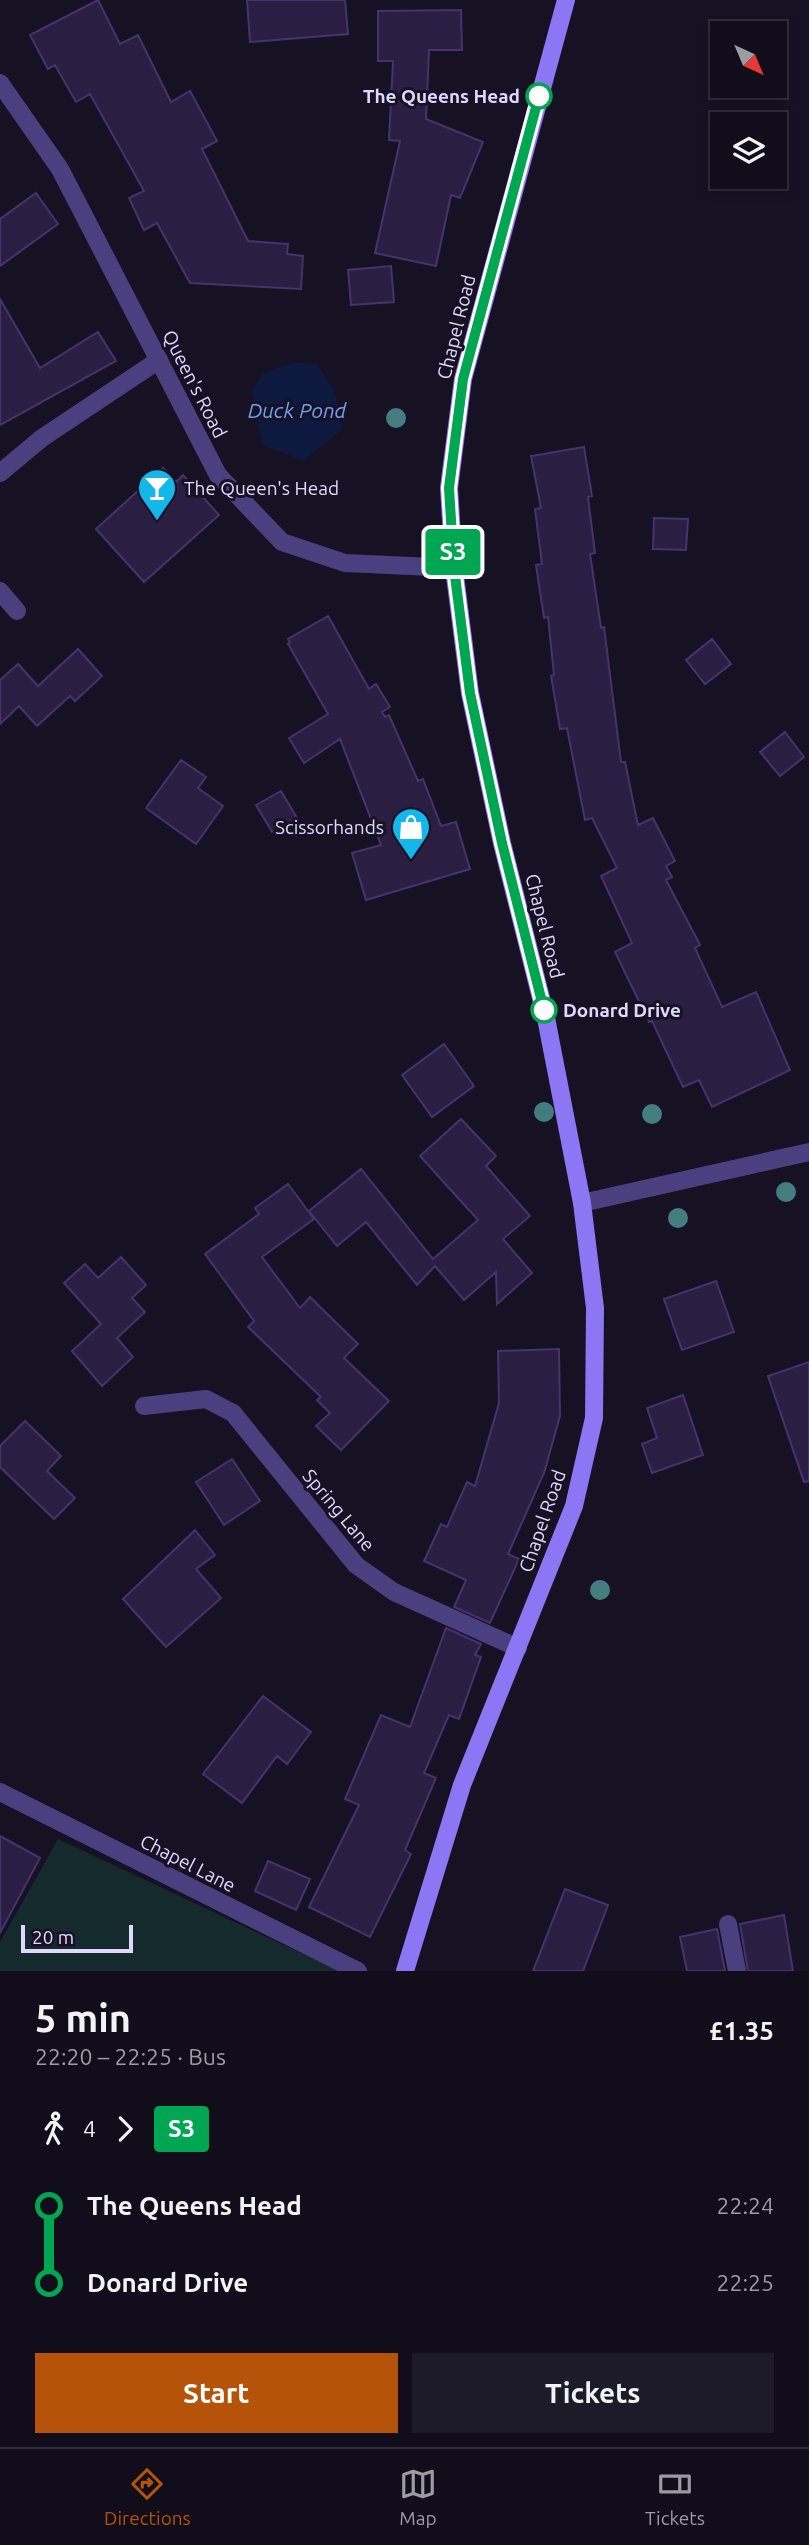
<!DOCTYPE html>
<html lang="en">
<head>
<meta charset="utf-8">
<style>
  :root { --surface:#110d1b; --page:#1e1b28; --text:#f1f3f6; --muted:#9c9ca3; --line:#302d3a; --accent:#b45309 }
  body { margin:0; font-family:Ubuntu,sans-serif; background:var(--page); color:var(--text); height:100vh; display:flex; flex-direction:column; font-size:26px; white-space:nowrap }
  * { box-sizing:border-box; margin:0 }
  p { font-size:23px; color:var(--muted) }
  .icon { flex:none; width:38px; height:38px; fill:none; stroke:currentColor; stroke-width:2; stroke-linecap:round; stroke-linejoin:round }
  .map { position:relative; height:1971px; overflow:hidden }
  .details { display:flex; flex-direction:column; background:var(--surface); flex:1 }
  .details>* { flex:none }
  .badge { padding:0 14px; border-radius:5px; font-size:24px; line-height:46px }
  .needle { width:46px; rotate:136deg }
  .fabs { position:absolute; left:710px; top:21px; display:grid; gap:14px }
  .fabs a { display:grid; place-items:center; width:77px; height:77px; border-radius:0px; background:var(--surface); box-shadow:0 4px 10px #0003,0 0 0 2px var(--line); font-size:35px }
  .scale { position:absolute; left:21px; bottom:18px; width:112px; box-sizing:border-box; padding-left:7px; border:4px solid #e0d7fc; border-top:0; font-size:19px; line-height:24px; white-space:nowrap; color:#e0d7fc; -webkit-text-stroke:5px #171124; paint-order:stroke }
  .map>.badge { position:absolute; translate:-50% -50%; box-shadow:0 0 0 4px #fff }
  .legs { display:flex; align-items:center; gap:10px; height:77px; padding:0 35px; font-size:23px }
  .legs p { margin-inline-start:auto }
  .head { display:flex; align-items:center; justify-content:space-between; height:119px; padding:0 35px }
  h1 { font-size:38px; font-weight:600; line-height:52px }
  .primary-button { display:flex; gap:14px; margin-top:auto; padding:14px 35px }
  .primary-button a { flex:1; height:80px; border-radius:0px; background:var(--accent); color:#fff; font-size:28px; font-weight:600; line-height:80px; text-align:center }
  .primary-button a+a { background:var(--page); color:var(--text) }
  ul { padding:0 35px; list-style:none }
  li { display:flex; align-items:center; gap:24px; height:77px; font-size:26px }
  li i { display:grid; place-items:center; width:10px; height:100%; margin:0 9px; background:currentColor }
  li i::after { content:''; width:18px; height:18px; margin:-9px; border:5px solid; border-radius:50%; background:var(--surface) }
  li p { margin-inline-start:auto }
  li:first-child i { background:linear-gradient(#0000 50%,currentColor 0) }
  li:last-child i { background:linear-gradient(currentColor 50%,#0000 0) }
  .menu { display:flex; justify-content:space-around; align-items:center; height:98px; border-top:2px solid var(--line); background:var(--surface); font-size:19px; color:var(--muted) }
  .menu a { display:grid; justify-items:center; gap:4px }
  .menu .current { color:var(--accent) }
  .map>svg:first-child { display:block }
  .green { fill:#142a2d }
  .water { fill:#0e193f }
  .building { fill:#2b1e43; stroke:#46326d; stroke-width:2 }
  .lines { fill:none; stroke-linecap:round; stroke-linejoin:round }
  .lane { stroke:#4b407f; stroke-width:18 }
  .street { stroke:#4b407f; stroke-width:18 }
  .secondary { stroke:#8b76f3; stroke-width:18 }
  .tree { fill:#447d7f }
  .line-1-casing { stroke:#fff; stroke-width:16 }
  .line-1 { stroke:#00a651; stroke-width:10 }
  .stop-1-dot { fill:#fff; stroke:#00a651; stroke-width:3.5 }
  .labels { text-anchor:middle; stroke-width:6; stroke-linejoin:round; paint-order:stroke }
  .stop-label { font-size:19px; font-weight:bold; fill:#e0d7fc; stroke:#171124; text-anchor:end }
  .street-label { font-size:19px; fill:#e0d7fc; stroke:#171124 }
  .poi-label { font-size:19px; fill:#e0d7fc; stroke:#171124; text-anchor:start }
  .water-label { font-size:21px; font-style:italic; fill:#6ea2f3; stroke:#171124 }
</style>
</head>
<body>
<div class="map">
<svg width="809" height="1971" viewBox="0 0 809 1971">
  <rect width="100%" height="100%" fill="#171124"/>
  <!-- green -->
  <path class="green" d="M 58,1839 L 339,1971 L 0,1971 L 0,1942 Z"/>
  <!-- water -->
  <path class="water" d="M 294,362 L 318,364 L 335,393 L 342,429 L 304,461 L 263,445 L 252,391 L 263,374 Z"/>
  <!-- building -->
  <path class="building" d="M 98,0 L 120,44 L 138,35 L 171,102 L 190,91 L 217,141 L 202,149 L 248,241 L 288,244 L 287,254 L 303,256 L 301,289 L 190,283 L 157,223 L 144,230 L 129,198 L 144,191 L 90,94 L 76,102 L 55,65 L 48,69 L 30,35 Z
    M 247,0 L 345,0 L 348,34 L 250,42 Z
    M 461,10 L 462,50 L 429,50 L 426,119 L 483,142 L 460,198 L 451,195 L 436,266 L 375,253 L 400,141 L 389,140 L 393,61 L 378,61 L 378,11 Z
    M 36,193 L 58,224 L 0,266 L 0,219 Z
    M 391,266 L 394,302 L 351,305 L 348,270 Z
    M 0,299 L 40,368 L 98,332 L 116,361 L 0,425 Z
    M 584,447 L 592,496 L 588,497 L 595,553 L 590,554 L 601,628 L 604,627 L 621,762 L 625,762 L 638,825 L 653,818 L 675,861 L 666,866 L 672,877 L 666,880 L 700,945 L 695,948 L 722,1007 L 756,992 L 790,1070 L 712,1107 L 699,1080 L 683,1087 L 652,1021 L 649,1022 L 615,952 L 632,943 L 601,876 L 617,868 L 592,818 L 585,820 L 567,728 L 560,729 L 551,676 L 554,675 L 548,617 L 544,618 L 536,565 L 542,564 L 535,509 L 541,508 L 531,456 Z
    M 163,468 L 176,482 L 183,475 L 219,515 L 144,582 L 96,529 Z
    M 654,518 L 688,519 L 686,550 L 653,549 Z
    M 328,616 L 369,689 L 376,684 L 390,707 L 382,712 L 385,717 L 389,715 L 418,781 L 423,779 L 441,826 L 456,822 L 470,869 L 366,900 L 352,853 L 381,845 L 340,739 L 304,763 L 289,738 L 328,714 L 288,644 L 290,643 L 288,639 Z
    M 712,639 L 731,664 L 705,684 L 686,660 Z
    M 78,649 L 102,676 L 75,701 L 70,696 L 37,726 L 19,706 L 0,724 L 0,680 L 18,664 L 38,686 Z
    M 785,732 L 804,757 L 780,776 L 760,752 Z
    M 181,760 L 206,777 L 198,788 L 223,806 L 196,844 L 146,808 Z
    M 281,791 L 297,818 L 272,832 L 256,805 Z
    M 444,1044 L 474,1086 L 432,1117 L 402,1075 Z
    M 461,1119 L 496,1156 L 486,1166 L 530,1216 L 503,1239 L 532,1273 L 497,1304 L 496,1272 L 464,1300 L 435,1266 L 417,1285 L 366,1222 L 337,1246 L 309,1211 L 361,1169 L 433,1259 L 478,1220 L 420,1156 Z
    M 288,1184 L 314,1219 L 262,1257 L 300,1308 L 310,1297 L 358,1344 L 344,1358 L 389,1401 L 341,1450 L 316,1426 L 330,1413 L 317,1400 L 321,1397 L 248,1327 L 254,1321 L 205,1254 L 259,1214 L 255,1208 Z
    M 121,1257 L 146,1285 L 132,1298 L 145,1312 L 117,1338 L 133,1357 L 102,1386 L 72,1351 L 101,1324 L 64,1283 L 85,1264 L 98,1278 Z
    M 716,1281 L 734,1332 L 682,1350 L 664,1299 Z
    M 559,1349 L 560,1416 L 544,1473 L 508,1554 L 519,1559 L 490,1623 L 454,1607 L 466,1580 L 424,1561 L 441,1524 L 447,1527 L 467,1482 L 475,1486 L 499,1403 L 498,1351 Z
    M 809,1362 L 809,1481 L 804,1482 L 768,1376 Z
    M 683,1395 L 703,1455 L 652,1473 L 642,1444 L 657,1438 L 647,1408 Z
    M 25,1421 L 61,1456 L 47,1471 L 75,1498 L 54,1519 L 0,1467 L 0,1446 Z
    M 232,1459 L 260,1501 L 224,1525 L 196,1482 Z
    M 195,1530 L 215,1555 L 196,1569 L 221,1598 L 166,1647 L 123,1599 Z
    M 446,1628 L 481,1644 L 475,1655 L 481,1657 L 459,1719 L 449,1715 L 424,1773 L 436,1778 L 405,1850 L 411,1854 L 370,1937 L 309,1907 L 359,1805 L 345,1799 L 381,1715 L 410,1727 Z
    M 263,1696 L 311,1732 L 287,1764 L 277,1756 L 242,1803 L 203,1774 Z
    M 0,1836 L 40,1858 L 0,1933 Z
    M 268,1861 L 310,1879 L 296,1910 L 255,1891 Z
    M 565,1889 L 608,1905 L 583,1971 L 533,1971 Z
    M 784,1915 L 793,1971 L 748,1971 L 740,1924 Z
    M 717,1929 L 725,1971 L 687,1971 L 680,1937 Z"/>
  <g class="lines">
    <!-- lane -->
    <path class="lane" d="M 0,473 L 42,438 L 159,360
      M 0,591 L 17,611
      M 728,1924 L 737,1971"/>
    <!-- street -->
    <path class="street" d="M 0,83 L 60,169 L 218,475 L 282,542 L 345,563 L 454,568
      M 582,1203 L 809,1152
      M 144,1406 L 206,1399 L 233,1413 L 356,1565 L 394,1592 L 518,1648
      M 0,1792 L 358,1971"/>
    <!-- secondary -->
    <path class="secondary" d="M 405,1971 L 462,1785 L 574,1506 L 594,1418 L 595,1308 L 582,1203 L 546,1018 L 502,843 L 470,693 L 454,568 L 449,488 L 463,379 L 566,0"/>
  </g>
  <!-- trees -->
  <g class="tree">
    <circle cx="396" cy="418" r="10"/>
    <circle cx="544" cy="1112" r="10"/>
    <circle cx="652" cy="1114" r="10"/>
    <circle cx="786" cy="1192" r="10"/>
    <circle cx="678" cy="1218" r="10"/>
    <circle cx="600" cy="1590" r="10"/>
  </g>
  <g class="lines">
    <defs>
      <path id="line-1" d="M 539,96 L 463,379 L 449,488 L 454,568 L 470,693 L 502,843 L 544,1010"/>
    </defs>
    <!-- line-1 casing -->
    <use href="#line-1" class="line-1-casing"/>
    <!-- line-1 -->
    <use href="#line-1" class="line-1"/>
  </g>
  <!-- icons -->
  <defs>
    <symbol id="bar-pin" viewBox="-11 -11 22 30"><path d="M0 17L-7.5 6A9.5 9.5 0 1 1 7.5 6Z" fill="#14b7ea" stroke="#171124"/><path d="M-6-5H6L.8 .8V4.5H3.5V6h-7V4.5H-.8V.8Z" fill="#fff"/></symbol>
    <symbol id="shop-pin" viewBox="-11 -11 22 30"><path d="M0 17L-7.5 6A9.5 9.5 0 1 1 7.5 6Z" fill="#14b7ea" stroke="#171124"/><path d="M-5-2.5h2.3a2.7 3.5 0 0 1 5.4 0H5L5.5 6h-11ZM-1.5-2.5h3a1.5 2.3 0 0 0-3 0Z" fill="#fff"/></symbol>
  </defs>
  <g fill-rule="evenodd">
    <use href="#bar-pin" x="135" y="466" width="44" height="60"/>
    <use href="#shop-pin" x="389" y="805" width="44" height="60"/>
  </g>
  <!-- markers -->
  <g class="stop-1-dot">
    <circle cx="539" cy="96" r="12"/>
    <circle cx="544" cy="1010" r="12"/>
  </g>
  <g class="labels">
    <!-- stop labels -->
    <g class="stop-label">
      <text x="520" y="103">The Queens Head</text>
      <text x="563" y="1017" text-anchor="start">Donard Drive</text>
    </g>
    <!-- street labels -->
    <g class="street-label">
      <text transform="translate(456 327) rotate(-76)" y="7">Chapel Road</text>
      <text transform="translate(195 384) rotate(63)" y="7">Queen's Road</text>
      <text transform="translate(545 926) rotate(76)" y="7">Chapel Road</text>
      <text transform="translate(339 1510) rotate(50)" y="7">Spring Lane</text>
      <text transform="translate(542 1521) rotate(-71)" y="7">Chapel Road</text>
      <text transform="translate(188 1863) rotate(27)" y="7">Chapel Lane</text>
    </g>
    <!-- poi labels -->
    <g class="poi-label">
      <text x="184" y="495">The Queen's Head</text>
      <text x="384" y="834" text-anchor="end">Scissorhands</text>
    </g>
    <!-- water labels -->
    <g class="water-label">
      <text x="297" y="418">Duck Pond</text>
    </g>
  </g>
</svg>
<div class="fabs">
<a><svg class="needle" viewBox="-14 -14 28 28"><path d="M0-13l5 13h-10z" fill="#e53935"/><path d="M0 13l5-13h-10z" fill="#9c9ca3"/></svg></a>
<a><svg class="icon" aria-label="layers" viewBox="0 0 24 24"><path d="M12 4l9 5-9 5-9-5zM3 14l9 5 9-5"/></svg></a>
</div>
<div class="scale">20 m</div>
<b class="badge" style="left:453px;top:552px;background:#00a651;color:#fff">S3</b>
</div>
<section class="details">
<div class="head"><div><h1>5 min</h1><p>22:20 – 22:25 · Bus</p></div><b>£1.35</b></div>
<div class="legs"><svg class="icon" aria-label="walk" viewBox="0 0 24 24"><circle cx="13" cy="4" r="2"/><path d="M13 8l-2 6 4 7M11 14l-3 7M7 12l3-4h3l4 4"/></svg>4<svg class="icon" aria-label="forward" viewBox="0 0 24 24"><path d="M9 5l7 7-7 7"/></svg><b class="badge" style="background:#00a651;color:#fff">S3</b></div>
<ul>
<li><i style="color:#00a651"></i><b>The Queens Head</b><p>22:24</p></li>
<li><i style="color:#00a651"></i><b>Donard Drive</b><p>22:25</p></li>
</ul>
<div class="primary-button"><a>Start</a><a>Tickets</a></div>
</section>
<nav class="menu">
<a class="current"><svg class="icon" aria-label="directions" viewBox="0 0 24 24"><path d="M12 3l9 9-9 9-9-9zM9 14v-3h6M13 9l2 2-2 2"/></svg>Directions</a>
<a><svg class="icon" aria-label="map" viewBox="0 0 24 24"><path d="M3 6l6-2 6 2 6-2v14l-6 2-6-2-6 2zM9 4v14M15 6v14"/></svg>Map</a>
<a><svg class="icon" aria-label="tickets" viewBox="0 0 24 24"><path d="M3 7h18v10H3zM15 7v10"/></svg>Tickets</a>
</nav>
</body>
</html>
